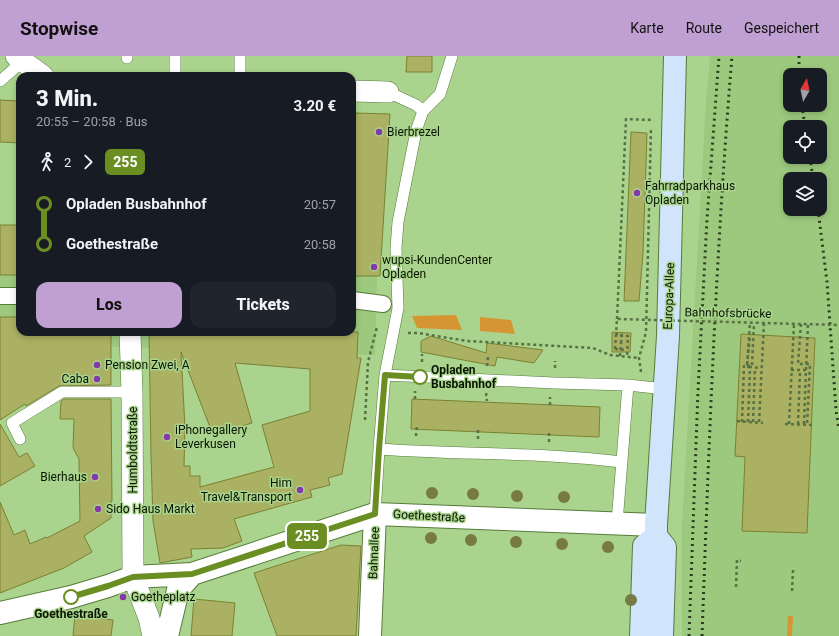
<!DOCTYPE html>
<html lang="de">
<head>
<meta charset="utf-8">
<style>
  :root { --surface:#171b24; --page:#20242c; --text:#f1f3f6; --muted:#9ea1a6; --accent:#c09fd3 }
  body { margin:0; font-family:Roboto,sans-serif; background:var(--page); color:var(--text); height:100vh; display:flex; flex-direction:column; font-size:15px; white-space:nowrap }
  * { box-sizing:border-box; margin:0 }
  p { font-size:13px; color:var(--muted) }
  .icon { flex:none; width:22px; height:22px; fill:none; stroke:currentColor; stroke-width:2; stroke-linecap:round; stroke-linejoin:round }
  .map { position:relative; flex:1; overflow:hidden }
  .drawer { position:absolute; left:16px; top:16px; width:340px; height:264px; display:flex; flex-direction:column; background:var(--surface); border-radius:12px; box-shadow:0 2px 6px #0003 }
  .drawer>* { flex:none }
  .badge { padding:0 8px; border-radius:6px; font-size:14px; line-height:26px }
  .needle { width:26px; rotate:9deg }
  .buttons { position:absolute; left:783px; top:12px; display:grid; gap:8px }
  .buttons a { display:grid; place-items:center; width:44px; height:44px; border-radius:8px; background:var(--surface); box-shadow:0 2px 6px #0003; font-size:20px }
  .map>.badge { position:absolute; translate:-50% -50%; box-shadow:0 0 0 2px #fff }
  .legs { display:flex; align-items:center; gap:6px; height:44px; padding:0 20px; font-size:13px }
  .legs p { margin-inline-start:auto }
  .head { display:flex; align-items:center; justify-content:space-between; height:68px; padding:0 20px }
  h1 { font-size:22px; font-weight:800; line-height:30px }
  .action { display:flex; gap:8px; margin-top:auto; padding:8px 20px }
  .action a { flex:1; height:46px; border-radius:12px; background:var(--accent); color:#111; font-size:16px; font-weight:800; line-height:46px; text-align:center }
  .action a+a { background:var(--page); color:var(--text) }
  ul { padding:0 20px; list-style:none }
  li { display:flex; align-items:center; gap:14px; height:40px; font-size:15px }
  li i { display:grid; place-items:center; width:6px; height:100%; margin:0 5px; background:currentColor }
  li i::after { content:''; width:10px; height:10px; margin:-5px; border:3px solid; border-radius:50%; background:var(--surface) }
  li p { margin-inline-start:auto }
  li:first-child i { background:linear-gradient(#0000 50%,currentColor 0) }
  li:last-child i { background:linear-gradient(currentColor 50%,#0000 0) }
  header { display:flex; align-items:center; gap:24px; box-sizing:border-box; height:56px; padding:0 20px; background:var(--accent); color:#111 }
  header strong { font-size:19px }
  nav { display:flex; gap:22px; margin-inline-start:auto; font-size:14px }
  .map>svg:first-child { display:block }
  .built { fill:#9dc97e; fill-rule:evenodd }
  .green { fill:#d59533 }
  .building { fill:#aab162; stroke:#7b8131; fill-rule:evenodd }
  .lines { fill:none; stroke-linecap:round; stroke-linejoin:round }
  .service-casing { stroke:#567b3a; stroke-width:12 }
  .pedestrian-casing { stroke:#567b3a; stroke-width:18 }
  .minor-casing { stroke:#567b3a; stroke-width:22 }
  .tertiary-casing { stroke:#567b3a; stroke-width:24 }
  .secondary-casing { stroke:#567b3a; stroke-width:24 }
  .path { stroke:#577245; stroke-width:2.5; stroke-dasharray:3 3; stroke-linecap:butt }
  .service { stroke:#fff; stroke-width:11 }
  .pedestrian { stroke:#fff; stroke-width:16 }
  .minor { stroke:#fff; stroke-width:21 }
  .tertiary { stroke:#fff; stroke-width:22 }
  .secondary { stroke:#d0e4fc; stroke-width:22 }
  .rail { stroke:#2a3d1d; stroke-width:3; stroke-dasharray:2 4; stroke-linecap:butt }
  .path-bridge { stroke:#577245; stroke-width:2.5; stroke-dasharray:3 3; stroke-linecap:butt }
  .tree { fill:#777b42 }
  .line-1-casing { stroke:#fff; stroke-width:9 }
  .line-1 { stroke:#6b8e23; stroke-width:6 }
  .poi-dot { fill:#8538a9; stroke:#aad48e; stroke-width:1.5 }
  .stop-1-dot { fill:#fff; stroke:#6b8e23; stroke-width:2 }
  .labels { text-anchor:middle; stroke-width:3; stroke-linejoin:round; paint-order:stroke }
  .poi-label { font-size:12px; fill:#081600; stroke:#aad48e; text-anchor:start }
  .street-label { font-size:12px; fill:#081600; stroke:#aad48e }
  .stop-label { font-size:12px; font-weight:bold; fill:#081600; stroke:#aad48e; text-anchor:start }
</style>
</head>
<body>
<header>
<strong>Stopwise</strong>
<nav><a>Karte</a><a>Route</a><a>Gespeichert</a></nav>
</header>
<div class="map">
<svg width="839" height="580" viewBox="0 0 839 580">
  <rect width="100%" height="100%" fill="#aad48e"/>
  <!-- built -->
  <path class="built" d="M 710,0 L 839,0 L 839,580 L 682,580 L 682,468 L 706,46 ZM 790,19 L 820,19 L 820,49 L 790,49 ZM 790,71 L 820,71 L 820,101 L 790,101 ZM 790,123 L 820,123 L 820,153 L 790,153 Z
    M 352,186 L 378,186 L 375,299 L 0,287 L 0,188 L 20,188 L 20,276 L 352,276 Z"/>
  <!-- green -->
  <path class="green" d="M 456,259 L 462,274 L 417,272 L 412,260 Z
    M 480,261 L 511,264 L 515,278 L 480,275 Z
    M 788,560 L 793,560 L 792,580 L 787,580 Z"/>
  <!-- building -->
  <path class="building" d="M 407,0 L 432,0 L 432,16 L 406,16 Z
    M 0,44 L 20,45 L 20,87 L 0,86 Z
    M 356,57 L 390,58 L 380,220 L 352,220 L 352,59 L 356,59 Z
    M 631,76 L 647,77 L 643,197 L 639,245 L 624,245 Z
    M 0,169 L 20,169 L 20,219 L 0,219 Z
    M 0,261 L 20,261 L 20,276 L 111,276 L 111,329 L 59,330 L 26,350 L 25,348 L 0,364 Z
    M 149,276 L 358,276 L 357,302 L 361,302 L 342,418 L 328,422 L 330,429 L 310,434 L 312,441 L 234,463 L 242,485 L 223,492 L 191,493 L 192,501 L 160,507 L 153,465 L 151,400 ZM 181,296 L 213,379 L 252,367 L 235,307 L 310,313 L 310,355 L 262,369 L 274,411 L 200,431 L 200,420 L 190,420 L 190,410 L 184,410 L 185,372 Z
    M 612,276 L 631,277 L 630,296 L 612,296 Z
    M 741,278 L 815,282 L 807,477 L 742,475 L 745,401 L 735,400 Z
    M 431,280 L 486,297 L 487,287 L 543,294 L 534,307 L 497,301 L 495,310 L 421,296 L 421,285 Z
    M 64,343 L 111,343 L 112,445 L 111,445 L 111,462 L 84,480 L 92,496 L 64,512 L 0,537 L 0,446 L 14,479 L 25,474 L 30,488 L 46,481 L 47,482 L 80,465 L 79,403 L 73,392 L 74,363 L 60,363 L 61,345 Z
    M 412,343 L 600,351 L 599,381 L 411,373 Z
    M 0,368 L 19,401 L 27,397 L 35,410 L 0,430 Z
    M 341,489 L 361,490 L 356,580 L 277,580 L 254,517 Z
    M 194,543 L 235,547 L 232,580 L 191,580 Z
    M 75,559 L 113,564 L 111,580 L 73,580 Z"/>
  <g class="lines">
    <defs>
      <path id="service" d="M 127,0 L 127,2
        M 240,0 L 240,20
        M 175,20 L 175,0
        M 0,25 L 23,5
        M 388,36 L 416,49 L 423,55
        M 385,319 L 554,327 L 628,329 L 665,333
        M 20,383 L 12,367 L 62,336 L 132,336
        M 379,393 C 459,399 541,396 622,406
        M 375,458 L 379,393 L 385,319 L 398,252 L 396,192 L 398,166 L 416,75 L 423,55 L 440,38 L 452,0
        M 617,467 L 628,329"/>
      <path id="pedestrian" d="M 0,240 L 20,240
        M 352,244 L 383,248"/>
      <path id="minor" d="M 16,0 L 43,20
        M 352,35 L 388,36
        M 130,276 L 132,336 L 133,521 L 149,562 L 153,580"/>
      <path id="tertiary" d="M 0,557 L 71,541 L 108,530 L 133,521 L 192,518 L 375,458 L 656,469
        M 167,580 L 178,534 L 192,518
        M 370,580 L 375,458"/>
      <path id="secondary" d="M 641,580 L 644,490 L 656,480
        M 662,580 L 665,491 L 656,480 L 656,469 L 668,280 L 675,0"/>
    </defs>
    <!-- service casing -->
    <use href="#service" class="service-casing"/>
    <!-- pedestrian casing -->
    <use href="#pedestrian" class="pedestrian-casing"/>
    <!-- minor casing -->
    <use href="#minor" class="minor-casing"/>
    <!-- tertiary casing -->
    <use href="#tertiary" class="tertiary-casing"/>
    <!-- secondary casing -->
    <use href="#secondary" class="secondary-casing"/>
    <!-- path -->
    <path class="path" d="M 617,263 L 626,63 L 651,64 L 651,66
      M 801,268 L 798,308 L 810,308 L 807,369
      M 408,277 L 418,277 L 467,285 L 593,292 L 610,299 L 639,302
      M 615,293 L 616,279 L 628,280 L 627,300
      M 620,300 L 621,287
      M 422,306 L 422,298
      M 747,309 L 750,279
      M 487,310 L 488,301
      M 555,312 L 555,305
      M 791,314 L 806,314 L 804,368
      M 641,316 L 639,302 L 646,276 L 651,73
      M 486,337 L 487,345
      M 415,343 L 415,335
      M 550,349 L 550,341
      M 365,364 L 368,306 L 377,271
      M 737,365 L 763,367
      M 742,366 L 744,309 L 752,310 L 754,267
      M 748,366 L 750,311 L 761,312
      M 753,366 L 755,312
      M 759,366 L 764,267
      M 785,368 L 812,369
      M 789,368 L 794,268
      M 798,368 L 800,314
      M 416,380 L 417,369
      M 478,383 L 478,372
      M 549,386 L 549,375
      M 736,531 L 737,504 L 741,505
      M 792,535 L 793,514"/>
    <!-- service -->
    <use href="#service" class="service"/>
    <!-- pedestrian -->
    <use href="#pedestrian" class="pedestrian"/>
    <!-- minor -->
    <use href="#minor" class="minor"/>
    <!-- tertiary -->
    <use href="#tertiary" class="tertiary"/>
    <!-- secondary -->
    <use href="#secondary" class="secondary"/>
    <!-- rail -->
    <path class="rail" d="M 799,0 L 799,19
      M 802,49 L 805,71
      M 810,101 L 813,123
      M 818,153 L 827,226 L 836,354 L 839,374
      M 689,580 L 698,335 L 707,163 L 719,0
      M 702,580 C 709,386 716,193 732,0"/>
    <!-- path-bridge -->
    <path class="path-bridge" d="M 621,287 L 622,279 L 616,278 L 617,263 L 839,269
      M 615,293 L 627,294
      M 750,311 L 747,311 L 750,267
      M 806,314 L 808,268"/>
  </g>
  <!-- trees -->
  <g class="tree">
    <circle cx="432" cy="437" r="6"/>
    <circle cx="473" cy="438" r="6"/>
    <circle cx="517" cy="440" r="6"/>
    <circle cx="564" cy="441" r="6"/>
    <circle cx="431" cy="482" r="6"/>
    <circle cx="471" cy="484" r="6"/>
    <circle cx="516" cy="486" r="6"/>
    <circle cx="562" cy="488" r="6"/>
    <circle cx="608" cy="491" r="6"/>
    <circle cx="631" cy="544" r="6"/>
  </g>
  <g class="lines">
    <defs>
      <path id="line-1" d="M 71,541 L 108,530 L 133,521 L 192,518 L 375,458 L 379,393 L 385,319 L 420,321"/>
    </defs>
    <!-- line-1 casing -->
    <use href="#line-1" class="line-1-casing"/>
    <!-- line-1 -->
    <use href="#line-1" class="line-1"/>
  </g>
  <!-- markers -->
  <g class="poi-dot">
    <circle cx="379" cy="76" r="4"/>
    <circle cx="637" cy="137" r="4"/>
    <circle cx="374" cy="211" r="4"/>
    <circle cx="97" cy="309" r="4"/>
    <circle cx="97" cy="323" r="4"/>
    <circle cx="167" cy="381" r="4"/>
    <circle cx="95" cy="421" r="4"/>
    <circle cx="300" cy="434" r="4"/>
    <circle cx="98" cy="453" r="4"/>
    <circle cx="123" cy="541" r="4"/>
  </g>
  <g class="stop-1-dot">
    <circle cx="420" cy="321" r="7"/>
    <circle cx="71" cy="541" r="7"/>
  </g>
  <g class="labels">
    <!-- poi labels -->
    <g class="poi-label">
      <text x="387" y="80">Bierbrezel</text>
      <text x="645" y="134">Fahrradparkhaus<tspan x="645" dy="14">Opladen</tspan></text>
      <text x="382" y="208">wupsi-KundenCenter<tspan x="382" dy="14">Opladen</tspan></text>
      <text x="105" y="313">Pension Zwei, A</text>
      <text x="89" y="327" text-anchor="end">Caba</text>
      <text x="175" y="378">iPhonegallery<tspan x="175" dy="14">Leverkusen</tspan></text>
      <text x="87" y="425" text-anchor="end">Bierhaus</text>
      <text x="292" y="431" text-anchor="end">Him<tspan x="292" dy="14">Travel&amp;Transport</tspan></text>
      <text x="106" y="457">Sido Haus Markt</text>
      <text x="131" y="545">Goetheplatz</text>
    </g>
    <!-- street labels -->
    <g class="street-label">
      <text transform="translate(669 240) rotate(-88)" y="4">Europa-Allee</text>
      <text transform="translate(728 257) rotate(1)" y="4">Bahnhofsbrücke</text>
      <text transform="translate(133 394) rotate(-90)" y="4">Humboldtstraße</text>
      <text transform="translate(429 460) rotate(3)" y="4">Goethestraße</text>
      <text transform="translate(374 497) rotate(-88)" y="4">Bahnallee</text>
    </g>
    <!-- stop labels -->
    <g class="stop-label">
      <text x="431" y="318">Opladen<tspan x="431" dy="14">Busbahnhof</tspan></text>
      <text x="71" y="562" text-anchor="middle">Goethestraße</text>
    </g>
  </g>
</svg>
<div class="buttons">
<a><svg class="needle" viewBox="-14 -14 28 28"><path d="M0-13l5 13h-10z" fill="#e53935"/><path d="M0 13l5-13h-10z" fill="#9ea1a6"/></svg></a>
<a><svg class="icon" aria-label="locate" viewBox="0 0 24 24"><circle cx="12" cy="12" r="6"/><path d="M12 2v4M12 18v4M2 12h4M18 12h4"/></svg></a>
<a><svg class="icon" aria-label="layers" viewBox="0 0 24 24"><path d="M12 4l9 5-9 5-9-5zM3 14l9 5 9-5"/></svg></a>
</div>
<b class="badge" style="left:307px;top:480px;background:#6b8e23;color:#fff">255</b>
<section class="drawer">
<div class="head"><div><h1>3 Min.</h1><p>20:55 – 20:58 · Bus</p></div><b>3.20 €</b></div>
<div class="legs"><svg class="icon" aria-label="walk" viewBox="0 0 24 24"><circle cx="13" cy="4" r="2"/><path d="M13 8l-2 6 4 7M11 14l-3 7M7 12l3-4h3l4 4"/></svg>2<svg class="icon" aria-label="forward" viewBox="0 0 24 24"><path d="M9 5l7 7-7 7"/></svg><b class="badge" style="background:#6b8e23;color:#fff">255</b></div>
<ul>
<li><i style="color:#6b8e23"></i><b>Opladen Busbahnhof</b><p>20:57</p></li>
<li><i style="color:#6b8e23"></i><b>Goethestraße</b><p>20:58</p></li>
</ul>
<div class="action"><a>Los</a><a>Tickets</a></div>
</section>
</div>
</body>
</html>
